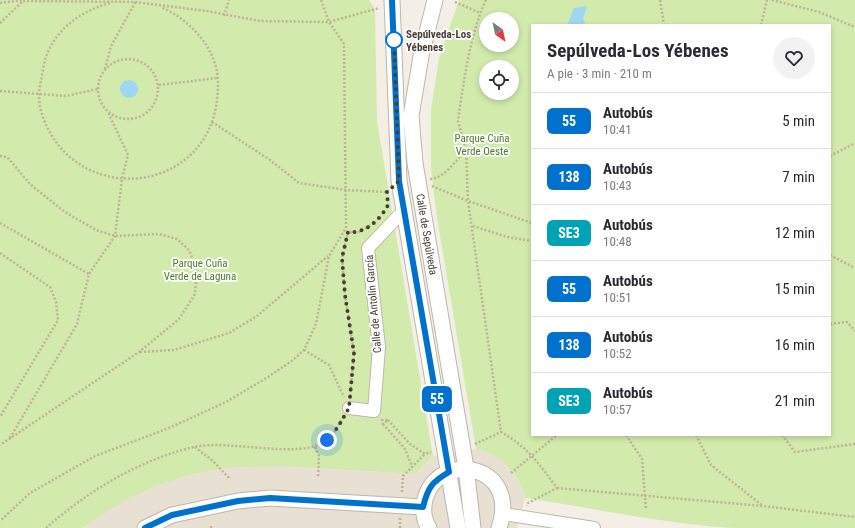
<!DOCTYPE html>
<html lang="es">
<head>
<meta charset="utf-8">
<style>
  :root { --surface:#fff; --page:#f2f2f3; --text:#2b2b33; --muted:#7c7c81; --line:#e1e1e2 }
  body { margin:0; font-family:"Roboto Condensed",sans-serif; background:var(--page); color:var(--text); height:100vh; display:flex; flex-direction:column; font-size:15px; white-space:nowrap }
  * { box-sizing:border-box; margin:0 }
  p { font-size:13px; color:var(--muted) }
  .icon { flex:none; width:22px; height:22px; fill:none; stroke:currentColor; stroke-width:2; stroke-linecap:round; stroke-linejoin:round }
  .map { position:relative; flex:1; overflow:hidden }
  .panel { position:absolute; left:531px; top:24px; width:300px; height:412px; display:flex; flex-direction:column; background:var(--surface); border-radius:0px; box-shadow:0 2px 6px #0003 }
  .panel>* { flex:none }
  .badge { padding:0 8px; border-radius:6px; font-size:14px; line-height:26px }
  .needle { width:26px; rotate:147deg }
  .fabs { position:absolute; left:479px; top:12px; display:grid; gap:8px }
  .fabs a { display:grid; place-items:center; width:40px; height:40px; border-radius:50%; background:var(--surface); box-shadow:0 2px 6px #0003; font-size:20px }
  .you { position:absolute; width:20px; height:20px; margin:-10px; border:3px solid #fff; border-radius:50%; background:#1a73e8; box-shadow:0 0 0 6px #1a73e833 }
  .map>.badge { position:absolute; translate:-50% -50%; box-shadow:0 0 0 2px #fff }
  .round { display:grid; place-items:center; flex:none; width:42px; height:42px; border-radius:21px; background:var(--page) }
  .head { display:flex; align-items:center; justify-content:space-between; height:68px; padding:0 16px }
  h1 { font-size:19px; font-weight:700; line-height:30px }
  ul { padding:0; list-style:none }
  li { display:flex; align-items:center; gap:12px; height:56px; padding:0 16px; border-top:1px solid var(--line) }
  li div { flex:1 }
  li b { display:block; font-size:15px }
  li em { font-style:normal }
  li .badge { min-width:44px; font-weight:700; text-align:center }
  .map>svg:first-child { display:block }
  .residential { fill:#e8e0d3 }
  .green { fill:#d2ebac; fill-rule:evenodd }
  .water { fill:#9ed7f4 }
  .lines { fill:none; stroke-linecap:round; stroke-linejoin:round }
  .minor-casing { stroke:#c0b6a8; stroke-width:14 }
  .tertiary-casing { stroke:#c0b6a8; stroke-width:17 }
  .path { stroke:#c2b198; stroke-width:2.5; stroke-dasharray:2 2; stroke-linecap:butt }
  .minor { stroke:#fff; stroke-width:12 }
  .tertiary { stroke:#fff; stroke-width:15 }
  .line-casing { stroke:#fff; stroke-width:9 }
  .line { stroke:#0072ce; stroke-width:6 }
  .walk { stroke:#473f35; stroke-width:4; stroke-dasharray:0 7.2 }
  .stop-dot { fill:#fff; stroke:#0072ce; stroke-width:2 }
  .labels { text-anchor:middle; stroke-width:3.5; stroke-linejoin:round; paint-order:stroke }
  .stop-label { font-size:11px; font-weight:bold; fill:#473f35; stroke:#fff; text-anchor:start }
  .park-label { font-size:11px; fill:#4b7c25; stroke:#fff }
  .street-label { font-size:11px; fill:#473f35; stroke:#fff }
</style>
</head>
<body>
<div class="map">
<svg width="855" height="528" viewBox="0 0 855 528">
  <rect width="100%" height="100%" fill="#f4efe6"/>
  <!-- residential -->
  <path class="residential" d="M 476,449 L 497,456 L 505,463 L 512,469 L 521,485 L 525,498 L 517,528 L 82,528 L 128,499 L 159,485 L 191,475 L 226,468 L 276,466 L 415,474 L 433,456 Z"/>
  <!-- green -->
  <path class="green" d="M 0,0 L 369,0 L 375,9 L 377,121 L 433,456 L 415,474 L 276,466 L 226,468 L 191,475 L 159,485 L 128,499 L 82,528 L 0,528 Z
    M 459,0 L 855,0 L 855,528 C 815,528 773,528 733,528 C 663,524 594,508 525,498 C 519,472 502,455 476,449 L 437,218 L 431,169 L 431,110 L 439,58 ZM 486,19 L 512,19 L 512,45 L 486,45 ZM 532,25 L 830,25 L 830,435 L 532,435 ZM 486,67 L 512,67 L 512,93 L 486,93 Z"/>
  <!-- water -->
  <path class="water" d="M 587,6 L 583,19 L 586,25 L 567,25 L 574,8 Z
    M120 89a9 9 0 1 1 18 0a9 9 0 1 1-18 0Z"/>
  <g class="lines">
    <defs>
      <path id="minor" d="M 349,408 L 374,411 L 379,347 L 368,248 L 405,209
        M 504,514 L 594,528"/>
      <g id="tertiary">
        <path d="M 392,0 L 399,181 L 458,528"/>
        <path id="s1" d="M 435,0 L 421,56 L 411,116 L 415,163 L 466,468 L 473,528"/>
        <path d="M 145,528 L 172,515 L 238,501 L 270,498 L 423,507"/>
        <path d="M 429,528 C 423,519 423,508 425,499 C 438,450 521,463 499,528"/>
      </g>
    </defs>
    <!-- minor casing -->
    <use href="#minor" class="minor-casing"/>
    <!-- tertiary casing -->
    <use href="#tertiary" class="tertiary-casing"/>
    <!-- path -->
    <path class="path" d="M 321,0 L 329,22 L 379,8
      M 660,0 L 664,25
      M 772,0 L 819,12 L 855,27
      M 455,2 L 480,13
      M 0,3 L 23,0
      M 110,3 C 77,12 49,34 43,69 C 42,78 39,87 39,96 C 39,110 45,124 52,136 C 86,192 172,194 206,135 C 215,119 218,101 218,83 C 218,49 190,20 161,7
      M 224,16 L 229,0
      M 0,23 L 23,1 L 136,2 L 207,11 L 260,21 L 329,22 L 344,44 L 346,228 L 329,256 L 316,324 L 304,350 L 293,360 L 268,377 L 226,402 L 169,428 L 95,456 L 30,493 L 0,521
      M 761,25 L 767,0
      M98 89a30 30 0 1 1 60 0a30 30 0 1 1-60 0Z
      M 105,69 L 111,46 L 136,1
      M 159,85 L 217,78
      M 0,91 L 66,96 L 98,89
      M 212,122 L 270,160 L 299,183 L 346,190 L 387,192
      M 466,150 L 468,201 L 501,432
      M 0,156 L 7,157 L 31,185 L 65,212 L 96,230 L 115,236 L 159,234 L 177,239 L 189,250 L 197,269 L 195,294 L 179,319 L 139,352 L 0,445
      M 830,156 L 855,143
      M 430,179 C 445,178 456,160 466,150 L 458,121 L 459,113 C 464,79 471,31 486,0
      M 432,186 L 468,201 L 532,223
      M 0,223 L 89,274
      M 473,226 L 507,237 L 532,241
      M 0,253 L 50,287 L 56,302 L 58,320 L 0,417
      M 830,255 L 855,268
      M 830,324 L 847,322 L 855,331
      M 304,350 L 329,365 L 344,397
      M 140,352 L 174,350 L 229,333 L 257,316 L 328,256
      M 350,396 L 354,353 L 345,295 L 342,258 L 348,232 L 357,233 L 371,225
      M 382,419 L 383,424 L 388,420 L 383,420
      M 388,420 L 410,444 L 425,454 L 431,452
      M 383,424 L 405,449 L 412,466
      M 626,435 L 642,459 L 646,510
      M 696,435 L 711,465 L 763,506
      M 782,435 L 795,452 L 855,444
      M 10,438 L 77,324 L 89,274 L 115,236 L 122,179 L 128,155 L 108,112
      M 475,444 L 501,432 C 529,448 539,464 557,488 L 528,503 L 527,506
      M 195,447 L 213,461 L 229,478
      M 315,447 L 319,456 L 318,477
      M 511,473 L 557,435
      M 557,488 L 763,506 L 855,517
      M 402,492 L 403,476 L 425,454
      M 46,528 C 88,491 139,460 194,447 C 230,439 299,460 326,441 C 334,436 338,425 343,417
      M 211,528 L 211,526
      M 400,528 L 400,518"/>
    <!-- minor -->
    <use href="#minor" class="minor"/>
    <!-- tertiary -->
    <use href="#tertiary" class="tertiary"/>
  </g>
  <g class="lines">
    <defs>
      <path id="line" d="M 145,528 L 172,515 L 238,501 L 270,498 L 423,507 C 428,487 432,482 449,472 L 399,181 L 392,0"/>
    </defs>
    <!-- line casing -->
    <use href="#line" class="line-casing"/>
    <!-- line -->
    <use href="#line" class="line"/>
    <!-- walk -->
    <path class="walk" d="M 327,440 L 338,427 L 349,408 L 354,353 L 345,295 L 342,258 L 348,232 C 365,234 380,220 388,205 L 387,192 L 399,181 L 394,40"/>
  </g>
  <!-- markers -->
  <circle class="stop-dot" cx="394" cy="40" r="8"/>
  <g class="labels">
    <!-- stop labels -->
    <g class="stop-label">
      <text x="406" y="38">Sepúlveda-Los<tspan x="406" dy="13">Yébenes</tspan></text>
    </g>
    <!-- park labels -->
    <g class="park-label">
      <text x="482" y="142">Parque Cuña<tspan x="482" dy="13">Verde Oeste</tspan></text>
      <text x="200" y="267">Parque Cuña<tspan x="200" dy="13">Verde de Laguna</tspan></text>
    </g>
    <!-- street labels -->
    <g class="street-label">
      <text dy="4" stroke="none"><textPath href="#s1" startOffset="238">Calle de Sepúlveda</textPath></text>
      <text transform="translate(373 304) rotate(-95)" y="4">Calle de Antolín García</text>
    </g>
  </g>
</svg>
<div class="fabs">
<a><svg class="needle" viewBox="-14 -14 28 28"><path d="M0-13l5 13h-10z" fill="#e53935"/><path d="M0 13l5-13h-10z" fill="#7c7c81"/></svg></a>
<a><svg class="icon" aria-label="locate" viewBox="0 0 24 24"><circle cx="12" cy="12" r="6"/><path d="M12 2v4M12 18v4M2 12h4M18 12h4"/></svg></a>
</div>
<div class="you" style="left:327px;top:440px"></div>
<b class="badge" style="left:437px;top:399px;background:#0072ce;color:#fff">55</b>
<section class="panel">
<div class="head"><div><h1>Sepúlveda-Los Yébenes</h1><p>A pie · 3 min · 210 m</p></div><a class="round"><svg class="icon" aria-label="heart" viewBox="0 0 24 24"><path d="M12 20l-8-8c-3-5 5-10 8-4 3-6 11-1 8 4z"/></svg></a></div>
<ul>
<li><span class="badge" style="background:#0072ce;color:#fff">55</span><div><b>Autobús</b><p>10:41</p></div><em>5 min</em></li>
<li><span class="badge" style="background:#0072ce;color:#fff">138</span><div><b>Autobús</b><p>10:43</p></div><em>7 min</em></li>
<li><span class="badge" style="background:#00a3b4;color:#fff">SE3</span><div><b>Autobús</b><p>10:48</p></div><em>12 min</em></li>
<li><span class="badge" style="background:#0072ce;color:#fff">55</span><div><b>Autobús</b><p>10:51</p></div><em>15 min</em></li>
<li><span class="badge" style="background:#0072ce;color:#fff">138</span><div><b>Autobús</b><p>10:52</p></div><em>16 min</em></li>
<li><span class="badge" style="background:#00a3b4;color:#fff">SE3</span><div><b>Autobús</b><p>10:57</p></div><em>21 min</em></li>
</ul>
</section>
</div>
</body>
</html>
